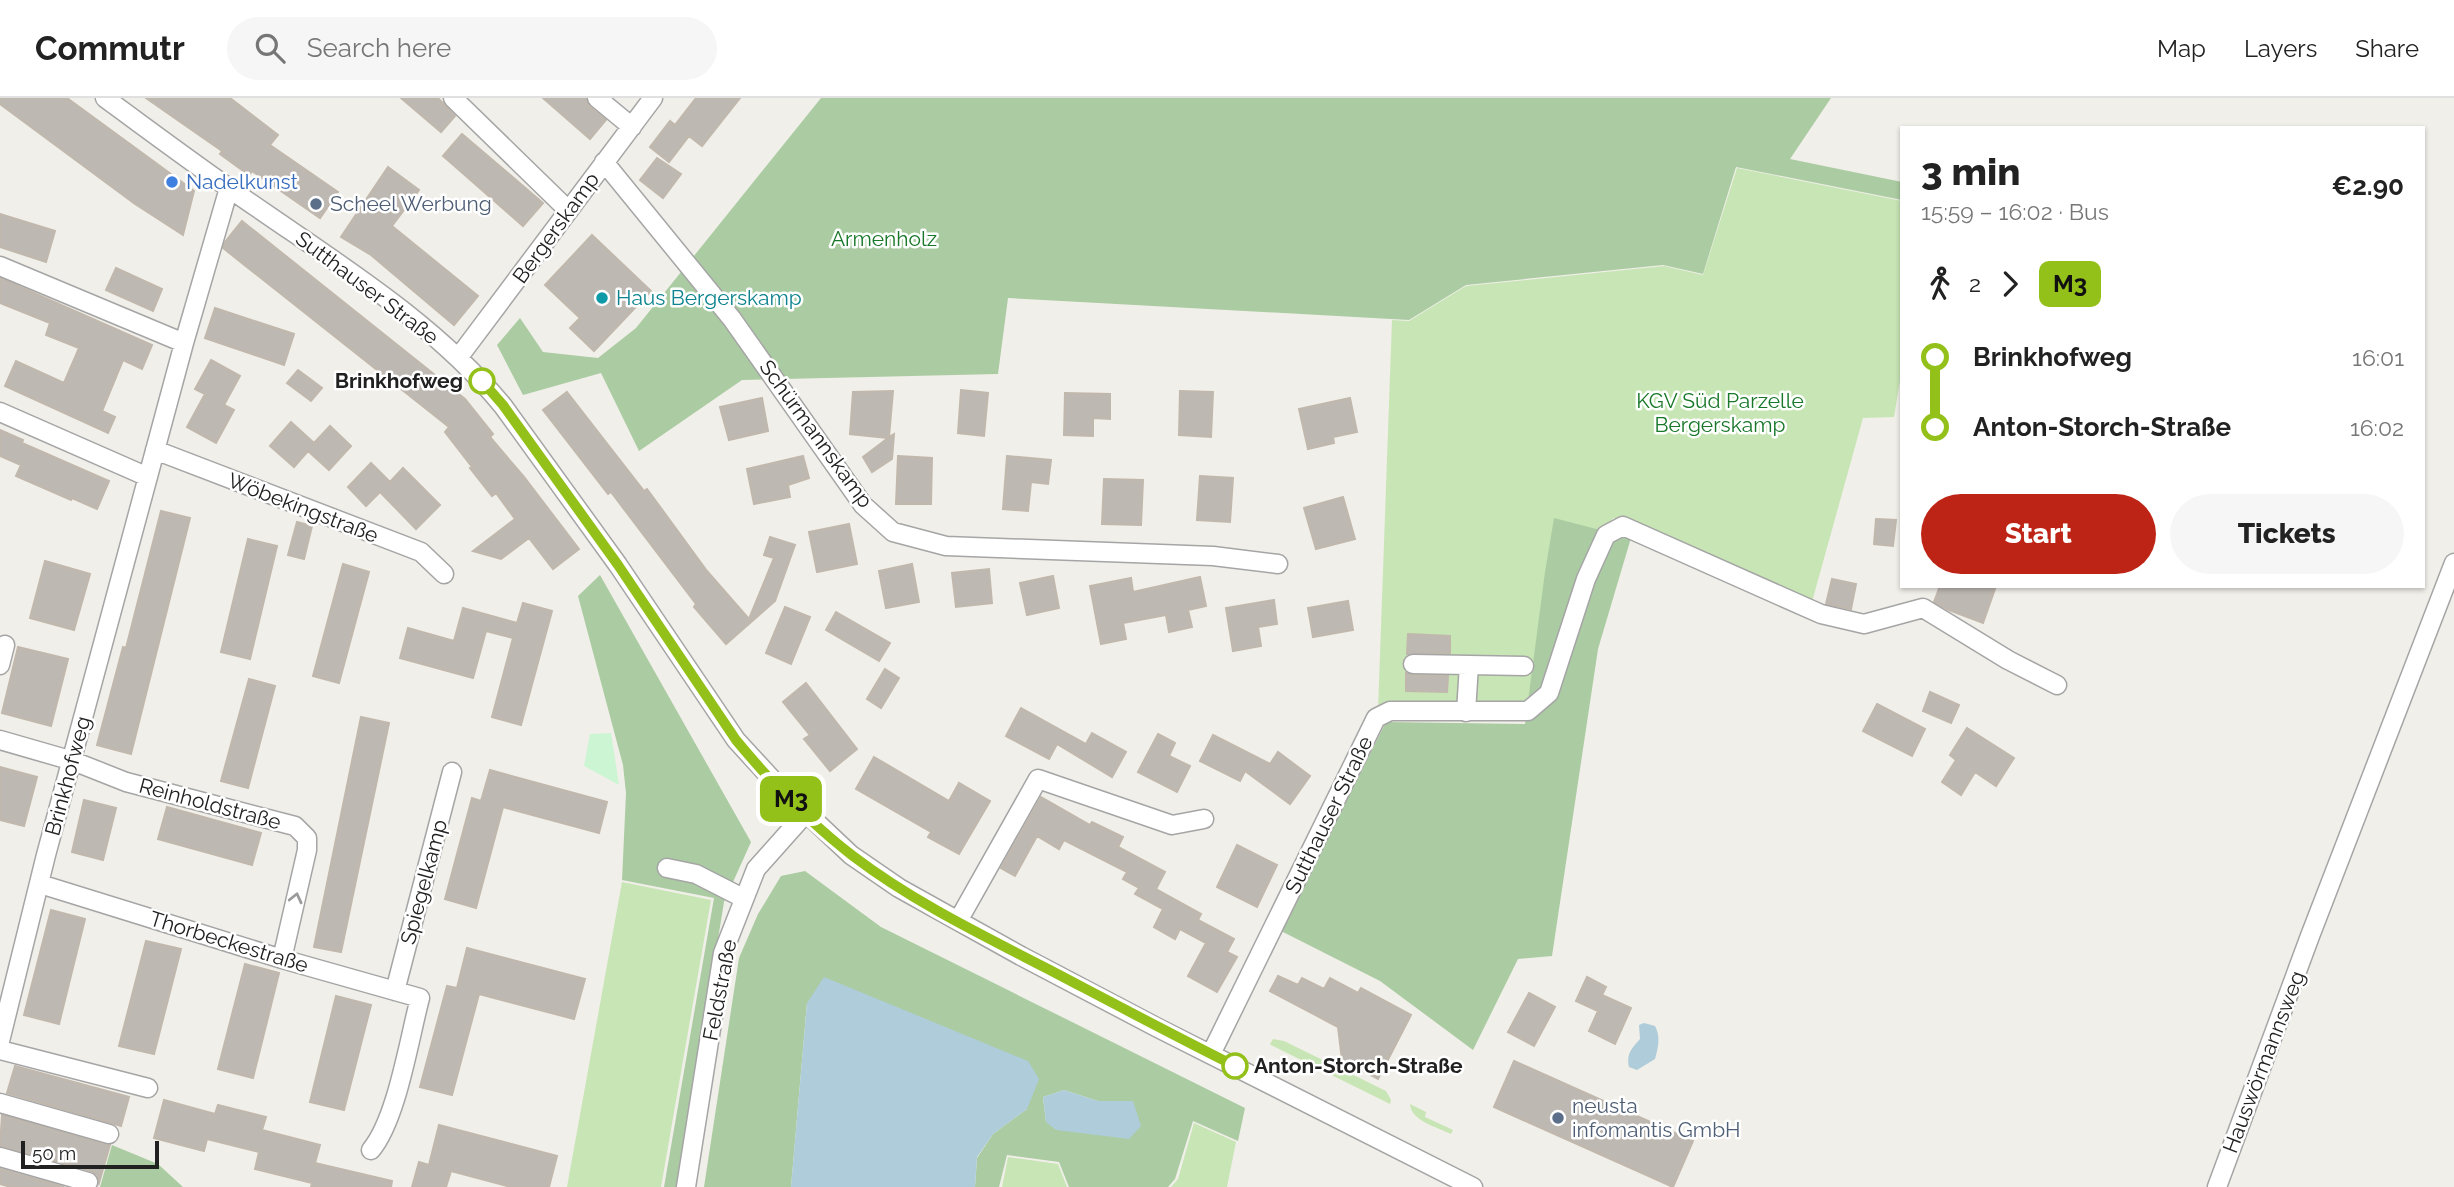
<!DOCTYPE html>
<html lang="en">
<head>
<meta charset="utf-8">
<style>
  :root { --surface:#fff; --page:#f6f6f6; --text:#222; --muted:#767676; --line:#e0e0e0; --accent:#be2415 }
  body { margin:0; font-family:Raleway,sans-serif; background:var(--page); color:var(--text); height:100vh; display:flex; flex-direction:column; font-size:26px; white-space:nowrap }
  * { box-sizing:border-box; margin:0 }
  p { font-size:23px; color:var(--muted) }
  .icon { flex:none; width:38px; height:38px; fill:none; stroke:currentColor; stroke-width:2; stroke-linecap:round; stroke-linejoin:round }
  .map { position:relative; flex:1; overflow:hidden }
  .sheet { position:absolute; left:1900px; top:28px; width:525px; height:462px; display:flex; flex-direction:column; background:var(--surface); border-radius:0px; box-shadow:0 2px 5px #0004 }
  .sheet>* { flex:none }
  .badge { padding:0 14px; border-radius:10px; font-size:24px; line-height:46px }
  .scale { position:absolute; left:21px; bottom:18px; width:138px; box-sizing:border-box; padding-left:7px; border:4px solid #212121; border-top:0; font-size:19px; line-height:24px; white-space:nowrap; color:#212121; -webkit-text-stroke:5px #fff; paint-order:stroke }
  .map>.badge { position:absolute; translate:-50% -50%; box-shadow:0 0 0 4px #fff }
  .legs { display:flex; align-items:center; gap:10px; height:77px; padding:0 21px; font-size:23px }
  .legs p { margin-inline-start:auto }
  .overview { display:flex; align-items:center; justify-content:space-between; height:119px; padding:0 21px }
  h1 { font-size:38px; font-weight:800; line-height:52px }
  .cta { display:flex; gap:14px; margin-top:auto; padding:14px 21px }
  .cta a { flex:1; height:80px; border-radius:42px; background:var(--accent); color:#fff; font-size:28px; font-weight:800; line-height:80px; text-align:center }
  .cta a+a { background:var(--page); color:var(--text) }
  ul { padding:0 21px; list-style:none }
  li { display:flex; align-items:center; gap:24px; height:70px; font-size:26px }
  li i { display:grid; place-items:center; width:10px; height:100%; margin:0 9px; background:currentColor }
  li i::after { content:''; width:18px; height:18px; margin:-9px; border:5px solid; border-radius:50%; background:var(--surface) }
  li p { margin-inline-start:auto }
  li:first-child i { background:linear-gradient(#0000 50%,currentColor 0) }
  li:last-child i { background:linear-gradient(currentColor 50%,#0000 0) }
  header { display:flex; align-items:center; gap:42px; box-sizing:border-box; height:98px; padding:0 35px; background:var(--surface); border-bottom:2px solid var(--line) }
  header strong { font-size:33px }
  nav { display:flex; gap:38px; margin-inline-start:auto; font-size:24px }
  .search { width:490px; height:63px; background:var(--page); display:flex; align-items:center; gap:18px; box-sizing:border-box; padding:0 24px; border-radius:38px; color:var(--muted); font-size:26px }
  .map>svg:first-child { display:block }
  .grass { fill:#c8e5b5 }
  .forest { fill:#abcca2; fill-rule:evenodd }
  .park { fill:#ccf5d3 }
  .water { fill:#aeccd9 }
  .building { fill:#beb8b2; stroke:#c1b8ad; stroke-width:2 }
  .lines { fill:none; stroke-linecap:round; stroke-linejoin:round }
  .minor-casing { stroke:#a5a5a5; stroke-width:21 }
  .minor { stroke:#fff; stroke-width:18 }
  .oneway { stroke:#9b9b9b }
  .line-1-casing { stroke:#fff; stroke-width:16 }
  .line-1 { stroke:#94c119; stroke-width:10 }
  .shop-dot { fill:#3f7fe0; stroke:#fff; stroke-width:2.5 }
  .service-dot { fill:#5c6f8a; stroke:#fff; stroke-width:2.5 }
  .culture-dot { fill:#0f9aa8; stroke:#fff; stroke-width:2.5 }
  .stop-1-dot { fill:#fff; stroke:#94c119; stroke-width:3.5 }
  .labels { text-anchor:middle; stroke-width:5; stroke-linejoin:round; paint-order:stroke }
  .shop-label { font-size:21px; fill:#366cbe; stroke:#fff; text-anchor:start }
  .service-label { font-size:21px; fill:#4e5e75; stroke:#fff; text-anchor:start }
  .street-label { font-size:21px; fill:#212121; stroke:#fff }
  .park-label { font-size:21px; fill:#187728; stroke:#fff }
  .culture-label { font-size:21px; fill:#0d838f; stroke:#fff; text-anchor:start }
  .stop-label { font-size:21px; font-weight:bold; fill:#212121; stroke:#fff; text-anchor:end }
</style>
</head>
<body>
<header>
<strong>Commutr</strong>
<div class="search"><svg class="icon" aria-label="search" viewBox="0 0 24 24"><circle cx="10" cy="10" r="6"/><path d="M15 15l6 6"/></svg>Search here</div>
<nav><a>Map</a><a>Layers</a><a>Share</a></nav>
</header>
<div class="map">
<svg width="2454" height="1089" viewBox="0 0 2454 1089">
  <rect width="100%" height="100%" fill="#f1efe9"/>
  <!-- grass -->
  <path class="grass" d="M 1737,70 L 1902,103 L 1902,270 L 1894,319 L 1863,320 L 1810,511 L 1613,420 L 1528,612 L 1378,613 L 1392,222 L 1409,223 L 1466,188 L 1664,168 L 1703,177 Z
    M 622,784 L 711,802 L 661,1089 L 567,1089 Z
    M 1273,941 L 1284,943 L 1386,993 L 1391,1002 L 1390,1006 L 1271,947 L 1270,946 Z
    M 1410,1006 L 1426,1014 L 1425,1019 L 1453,1032 L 1451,1036 C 1437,1029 1411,1023 1410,1006 Z
    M 1194,1025 L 1236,1044 L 1227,1089 L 1171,1089 L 1178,1081 Z
    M 1008,1059 L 1058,1066 L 1067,1089 L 1002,1089 Z"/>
  <!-- forest -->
  <path class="forest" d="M 821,0 L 1831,0 L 1790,61 L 1902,84 L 1902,102 L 1736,69 L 1703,176 L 1663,167 L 1466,187 L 1409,222 L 1008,200 L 998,276 L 742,282 L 639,353 L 601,275 L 523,297 L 497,247 L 520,220 L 543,254 L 598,260 L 636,230 Z
    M 1554,420 L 1631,440 L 1598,551 L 1552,858 L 1518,861 L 1473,952 L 1380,883 L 1281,833 L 1386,624 L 1525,626 L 1545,474 Z
    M 600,477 L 751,744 L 724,804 L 678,1089 L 664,1089 L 714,800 L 622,782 L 626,695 L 623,667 L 578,498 Z
    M 805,773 L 881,829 L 1245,1010 L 1238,1043 L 1193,1023 L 1175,1081 L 1168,1089 L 1069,1089 L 1059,1064 L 1007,1057 L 999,1089 L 975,1089 L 977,1060 L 993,1036 L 1027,1011 L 807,905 L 791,1089 L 704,1089 L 739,860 L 758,816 L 781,778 ZM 1064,992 L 1098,1003 L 1133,1003 L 1046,1024 L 1043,999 Z
    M 112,1047 L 158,1066 L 183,1089 L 100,1089 Z"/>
  <!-- park -->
  <path class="park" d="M 611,635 L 619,687 L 584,668 L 590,636 Z"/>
  <!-- water -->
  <path class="water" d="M 824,879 L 1028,963 L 1039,981 L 1027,1011 L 993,1036 L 977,1059 L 975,1089 L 791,1089 L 807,905 Z
    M 1644,925 L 1655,928 C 1661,939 1658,950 1655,961 L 1637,972 L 1629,969 C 1626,956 1632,950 1640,941 L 1639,927 Z
    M 1064,992 L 1098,1003 L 1133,1003 L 1141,1028 L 1129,1041 L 1056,1032 L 1046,1024 L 1043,999 Z"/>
  <!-- building -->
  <path class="building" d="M 0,0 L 67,0 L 194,93 L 183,137 L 135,106 L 0,6 Z
    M 146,0 L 230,0 L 278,37 L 270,47 L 338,94 L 320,120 L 252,73 L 249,77 L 220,56 L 222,53 Z
    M 401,0 L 438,0 L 455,18 L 441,34 Z
    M 543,0 L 586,0 L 589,8 L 606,22 L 590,41 Z
    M 696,0 L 740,0 L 702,48 L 689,38 L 669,64 L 650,49 L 670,23 L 675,27 Z
    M 462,36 L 543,105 L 523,128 L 443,58 Z
    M 657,60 L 681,76 L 663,100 L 640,82 Z
    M 388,69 L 419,92 L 392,128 L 478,198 L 454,227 L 371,157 L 341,139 Z
    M 0,116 L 55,133 L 46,164 L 0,149 Z
    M 242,123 L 465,301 L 493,336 L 490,339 L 524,379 L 579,451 L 553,471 L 529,440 L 501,461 L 473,453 L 515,421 L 496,395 L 492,398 L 470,370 L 472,369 L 445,334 L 449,329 L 223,150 L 225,144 Z
    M 592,137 L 651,193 L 594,253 L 570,230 L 580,220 L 545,187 Z
    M 116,170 L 162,191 L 153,213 L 106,192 Z
    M 0,180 L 152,247 L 142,271 L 123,262 L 102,313 L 115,319 L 108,335 L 5,288 L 16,263 L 64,285 L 79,250 L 46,237 L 50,225 L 0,205 Z
    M 215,210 L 294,236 L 284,267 L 205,240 Z
    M 211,262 L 240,278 L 224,307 L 234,312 L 216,345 L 187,329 L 205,296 L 195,291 Z
    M 298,272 L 322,290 L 311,303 L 287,285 Z
    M 961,292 L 988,295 L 984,338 L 958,335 Z
    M 893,293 L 889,339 L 894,336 L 892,361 L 872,374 L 863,359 L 888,340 L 850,336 L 853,294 Z
    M 1180,293 L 1213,294 L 1211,339 L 1179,337 Z
    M 567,294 L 644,393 L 647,391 L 707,473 L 749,521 L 774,460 L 764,457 L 770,439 L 795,447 L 775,503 L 726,546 L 694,509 L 696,506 L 611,394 L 608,396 L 543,312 Z
    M 1065,295 L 1110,296 L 1110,321 L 1093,320 L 1093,338 L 1064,337 Z
    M 762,300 L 768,333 L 729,342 L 720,309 Z
    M 1350,300 L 1357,334 L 1333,339 L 1334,345 L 1308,351 L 1299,311 Z
    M 291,324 L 314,345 L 330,328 L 351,348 L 329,372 L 308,353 L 294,369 L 270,348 Z
    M 0,332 L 23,342 L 22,345 L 109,383 L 97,411 L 72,400 L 71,402 L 16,378 L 21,367 L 0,358 Z
    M 803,358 L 809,380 L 788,387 L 790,399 L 754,406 L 747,371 Z
    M 898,358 L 932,360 L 931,406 L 896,406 Z
    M 1007,358 L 1051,362 L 1048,386 L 1031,384 L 1028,413 L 1003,411 Z
    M 371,365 L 390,384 L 403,370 L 440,407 L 416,431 L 380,394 L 366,408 L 348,389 Z
    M 1200,378 L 1233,380 L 1230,424 L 1197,422 Z
    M 1104,381 L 1143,382 L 1141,427 L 1102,426 Z
    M 1343,399 L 1355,441 L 1316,451 L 1304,410 Z
    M 161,413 L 190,420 L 131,656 L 97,647 L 123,549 L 126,550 Z
    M 1876,421 L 1896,422 L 1893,448 L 1874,446 Z
    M 297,424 L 312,428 L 304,461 L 288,457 Z
    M 849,426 L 857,466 L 817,474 L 809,434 Z
    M 248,441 L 277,448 L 250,561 L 221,554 Z
    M 45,463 L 90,476 L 74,532 L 30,520 Z
    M 343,466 L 369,474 L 339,585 L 313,578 Z
    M 912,466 L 919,504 L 886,510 L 879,473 Z
    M 989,471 L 992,505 L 956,509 L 952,475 Z
    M 1053,478 L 1059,510 L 1027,517 L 1020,485 Z
    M 1200,479 L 1206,508 L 1188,512 L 1192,529 L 1169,534 L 1166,517 L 1123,525 L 1126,541 L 1101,546 L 1090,488 L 1131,480 L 1133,494 Z
    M 1832,481 L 1856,486 L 1851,511 L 1826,506 Z
    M 1940,488 L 1996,488 L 1983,525 L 1949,512 L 1934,504 Z
    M 1274,502 L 1277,526 L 1258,529 L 1261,548 L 1233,553 L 1226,510 Z
    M 1348,503 L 1353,532 L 1313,539 L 1308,510 Z
    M 523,505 L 552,513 L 521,627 L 492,619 L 513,540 L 486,533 L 473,580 L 400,560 L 408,530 L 454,543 L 463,510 L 517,525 Z
    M 785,509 L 810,519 L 791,566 L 766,555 Z
    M 836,514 L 890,545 L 879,563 L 826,532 Z
    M 1408,536 L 1450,538 L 1450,555 L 1407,556 Z
    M 18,549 L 68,561 L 51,628 L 2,615 Z
    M 885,571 L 899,580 L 881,610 L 867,601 Z
    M 1406,575 L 1413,577 L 1448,578 L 1447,594 L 1406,593 Z
    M 249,581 L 275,588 L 248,690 L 221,683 Z
    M 806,585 L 857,651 L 830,673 L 804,641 L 810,637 L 783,604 Z
    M 1930,594 L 1959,607 L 1951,625 L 1923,613 Z
    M 1877,606 L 1925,631 L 1912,658 L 1863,633 Z
    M 1021,610 L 1086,646 L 1092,635 L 1126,654 L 1112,679 L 1057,646 L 1049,661 L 1006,638 Z
    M 361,619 L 389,625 L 341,854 L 314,849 Z
    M 1967,630 L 2014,660 L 1996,688 L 1975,674 L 1961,697 L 1942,684 L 1956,662 L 1950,657 Z
    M 1158,636 L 1175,645 L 1169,658 L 1190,668 L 1177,694 L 1138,674 Z
    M 1213,637 L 1270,666 L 1278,654 L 1310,678 L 1290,706 L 1245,673 L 1240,683 L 1200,663 Z
    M 874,659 L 949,703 L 959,685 L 990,703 L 959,756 L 928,739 L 931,734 L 856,691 Z
    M 0,669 L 37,679 L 24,728 L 0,722 Z
    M 490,672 L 607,704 L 599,735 L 503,709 L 476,810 L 445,801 L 472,700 L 481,703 Z
    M 1041,699 L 1090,727 L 1092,724 L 1123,739 L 1118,749 L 1165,774 L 1156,791 L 1201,816 L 1198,822 L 1234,841 L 1227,854 L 1237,859 L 1217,894 L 1188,878 L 1206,845 L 1180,831 L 1175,841 L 1154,829 L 1163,811 L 1135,796 L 1139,790 L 1123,781 L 1127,774 L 1064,742 L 1059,751 L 1037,738 L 1015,778 L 1001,770 Z
    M 84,702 L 116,710 L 103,762 L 72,754 Z
    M 167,709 L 261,735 L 252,767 L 158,741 Z
    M 1237,747 L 1277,767 L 1257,809 L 1217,789 Z
    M 51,812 L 85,821 L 59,926 L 24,917 Z
    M 146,843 L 181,851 L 154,956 L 119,948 Z
    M 467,850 L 585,881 L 574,921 L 479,896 L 452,997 L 420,989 L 447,888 L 457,890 Z
    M 245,866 L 279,875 L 253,980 L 218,971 Z
    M 1278,878 L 1298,887 L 1302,880 L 1324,891 L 1330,880 L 1358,895 L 1361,890 L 1411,917 L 1378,981 L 1342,962 L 1338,929 L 1270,893 Z
    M 1587,879 L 1606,889 L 1602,897 L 1631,910 L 1615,946 L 1589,933 L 1598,913 L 1576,903 Z
    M 1529,895 L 1555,909 L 1534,948 L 1508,934 Z
    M 336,898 L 371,907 L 344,1012 L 310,1004 Z
    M 1514,963 L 1693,1043 L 1673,1089 L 1494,1009 Z
    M 15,968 L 129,999 L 121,1028 L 7,995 Z
    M 164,1002 L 215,1016 L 218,1007 L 266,1019 L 262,1032 L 320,1047 L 315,1065 L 392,1083 L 391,1089 L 311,1089 L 312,1085 L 255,1071 L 259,1054 L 207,1041 L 204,1053 L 154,1040 Z
    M 2,1017 L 110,1047 L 99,1085 L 97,1077 L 91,1073 L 0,1048 Z
    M 439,1027 L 557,1058 L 549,1089 L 511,1089 L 451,1073 L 446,1089 L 412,1089 L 419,1064 L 429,1067 Z
    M 0,1071 L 64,1089 L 11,1089 L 0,1086 Z"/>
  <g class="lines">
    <defs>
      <path id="minor" d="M 105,0 C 157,38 209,77 262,113 C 346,171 437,228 503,308 L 618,467 L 736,642 L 782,692 L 851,757 L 899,790 L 1021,858 L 1158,930 L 1473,1089
        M 453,0 L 568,112
        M 597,0 L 632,29
        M 604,64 L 732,221 L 863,407 L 893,434 L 946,448 L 1213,458 L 1278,466
        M 0,168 L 184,245
        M 458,260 L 653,0
        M 0,314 L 148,379
        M 155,352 L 421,454 L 444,476
        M 1413,566 L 1469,567 L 1466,614
        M 0,567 L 5,547
        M 1469,567 L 1524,568
        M 0,642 L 73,663 L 126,684 L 295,728 L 307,740 L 307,752 L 282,861
        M 667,770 L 696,776 L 743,800
        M 40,786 L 282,861 L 420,900 C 409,941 397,1021 371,1052
        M 958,823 L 1038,681 L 1172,727 L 1204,721
        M 395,893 L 452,674
        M 0,943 L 46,757 L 184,245 L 229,90
        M 0,952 L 148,990
        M 1211,956 L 1376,620 L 1390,613 L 1528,613 L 1549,595 L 1586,481 L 1606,437 L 1623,428 L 1821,516 L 1864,526 L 1923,510 L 2008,562 L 2057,587
        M 0,1005 L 109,1036
        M 0,1059 L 88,1084
        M 686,1089 L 723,855 L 756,771 L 805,716
        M 2217,1089 L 2310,838 L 2454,465"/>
    </defs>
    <!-- minor casing -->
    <use href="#minor" class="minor-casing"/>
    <!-- minor -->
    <use href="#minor" class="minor"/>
  </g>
  <!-- one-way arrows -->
  <defs><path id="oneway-chevron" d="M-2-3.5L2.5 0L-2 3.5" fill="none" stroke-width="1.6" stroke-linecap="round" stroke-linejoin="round" transform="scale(1.75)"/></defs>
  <use class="oneway" href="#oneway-chevron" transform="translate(296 800) rotate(-77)"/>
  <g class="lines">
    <defs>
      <path id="line-1" d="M 482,283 L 503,307 L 618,467 L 736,642 C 770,683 810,725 853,758 C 912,803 980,836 1046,870 C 1109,903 1171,936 1235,968"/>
    </defs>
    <!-- line-1 casing -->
    <use href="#line-1" class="line-1-casing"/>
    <!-- line-1 -->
    <use href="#line-1" class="line-1"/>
  </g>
  <!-- markers -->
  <circle class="shop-dot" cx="172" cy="84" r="7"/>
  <g class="service-dot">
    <circle cx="316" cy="106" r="7"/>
    <circle cx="1558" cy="1020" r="7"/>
  </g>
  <circle class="culture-dot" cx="602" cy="200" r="7"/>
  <g class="stop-1-dot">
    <circle cx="482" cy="283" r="12"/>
    <circle cx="1235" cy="968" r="12"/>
  </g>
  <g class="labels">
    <!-- shop labels -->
    <g class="shop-label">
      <text x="186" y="91">Nadelkunst</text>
    </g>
    <!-- service labels -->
    <g class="service-label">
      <text x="330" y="113">Scheel Werbung</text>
      <text x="1572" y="1015">neusta<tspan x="1572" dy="24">infomantis GmbH</tspan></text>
    </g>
    <!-- street labels -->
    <g class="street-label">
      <text transform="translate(556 130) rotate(-54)" y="7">Bergerskamp</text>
      <text transform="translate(367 190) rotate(37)" y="7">Sutthauser Straße</text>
      <text transform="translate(816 336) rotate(54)" y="7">Schürmannskamp</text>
      <text transform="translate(303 410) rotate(21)" y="7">Wöbekingstraße</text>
      <text transform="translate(68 678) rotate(-75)" y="7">Brinkhofweg</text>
      <text transform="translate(210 706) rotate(15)" y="7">Reinholdstraße</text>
      <text transform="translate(1329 717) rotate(-64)" y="7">Sutthauser Straße</text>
      <text transform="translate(424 784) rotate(-75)" y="7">Spiegelkamp</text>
      <text transform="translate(229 844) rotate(17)" y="7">Thorbeckestraße</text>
      <text transform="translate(720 892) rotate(-79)" y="7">Feldstraße</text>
      <text transform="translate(2264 964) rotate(-69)" y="7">Hauswörmannsweg</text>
    </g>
    <!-- park labels -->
    <g class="park-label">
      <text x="884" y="148">Armenholz</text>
      <text x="1720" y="310">KGV Süd Parzelle<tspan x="1720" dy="24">Bergerskamp</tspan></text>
    </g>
    <!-- culture labels -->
    <g class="culture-label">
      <text x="616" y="207">Haus Bergerskamp</text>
    </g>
    <!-- stop labels -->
    <g class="stop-label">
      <text x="463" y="290">Brinkhofweg</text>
      <text x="1254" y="975" text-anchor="start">Anton-Storch-Straße</text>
    </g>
  </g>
</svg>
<div class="scale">50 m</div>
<b class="badge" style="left:791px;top:701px;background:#94c119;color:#111">M3</b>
<section class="sheet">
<div class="overview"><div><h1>3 min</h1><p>15:59 – 16:02 · Bus</p></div><b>€2.90</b></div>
<div class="legs"><svg class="icon" aria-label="walk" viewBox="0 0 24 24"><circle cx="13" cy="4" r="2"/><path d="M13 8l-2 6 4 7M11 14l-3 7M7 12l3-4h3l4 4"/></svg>2<svg class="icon" aria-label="forward" viewBox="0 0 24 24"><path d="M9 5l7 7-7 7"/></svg><b class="badge" style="background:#94c119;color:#111">M3</b></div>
<ul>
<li><i style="color:#94c119"></i><b>Brinkhofweg</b><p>16:01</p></li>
<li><i style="color:#94c119"></i><b>Anton-Storch-Straße</b><p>16:02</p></li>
</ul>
<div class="cta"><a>Start</a><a>Tickets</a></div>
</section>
</div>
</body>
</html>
